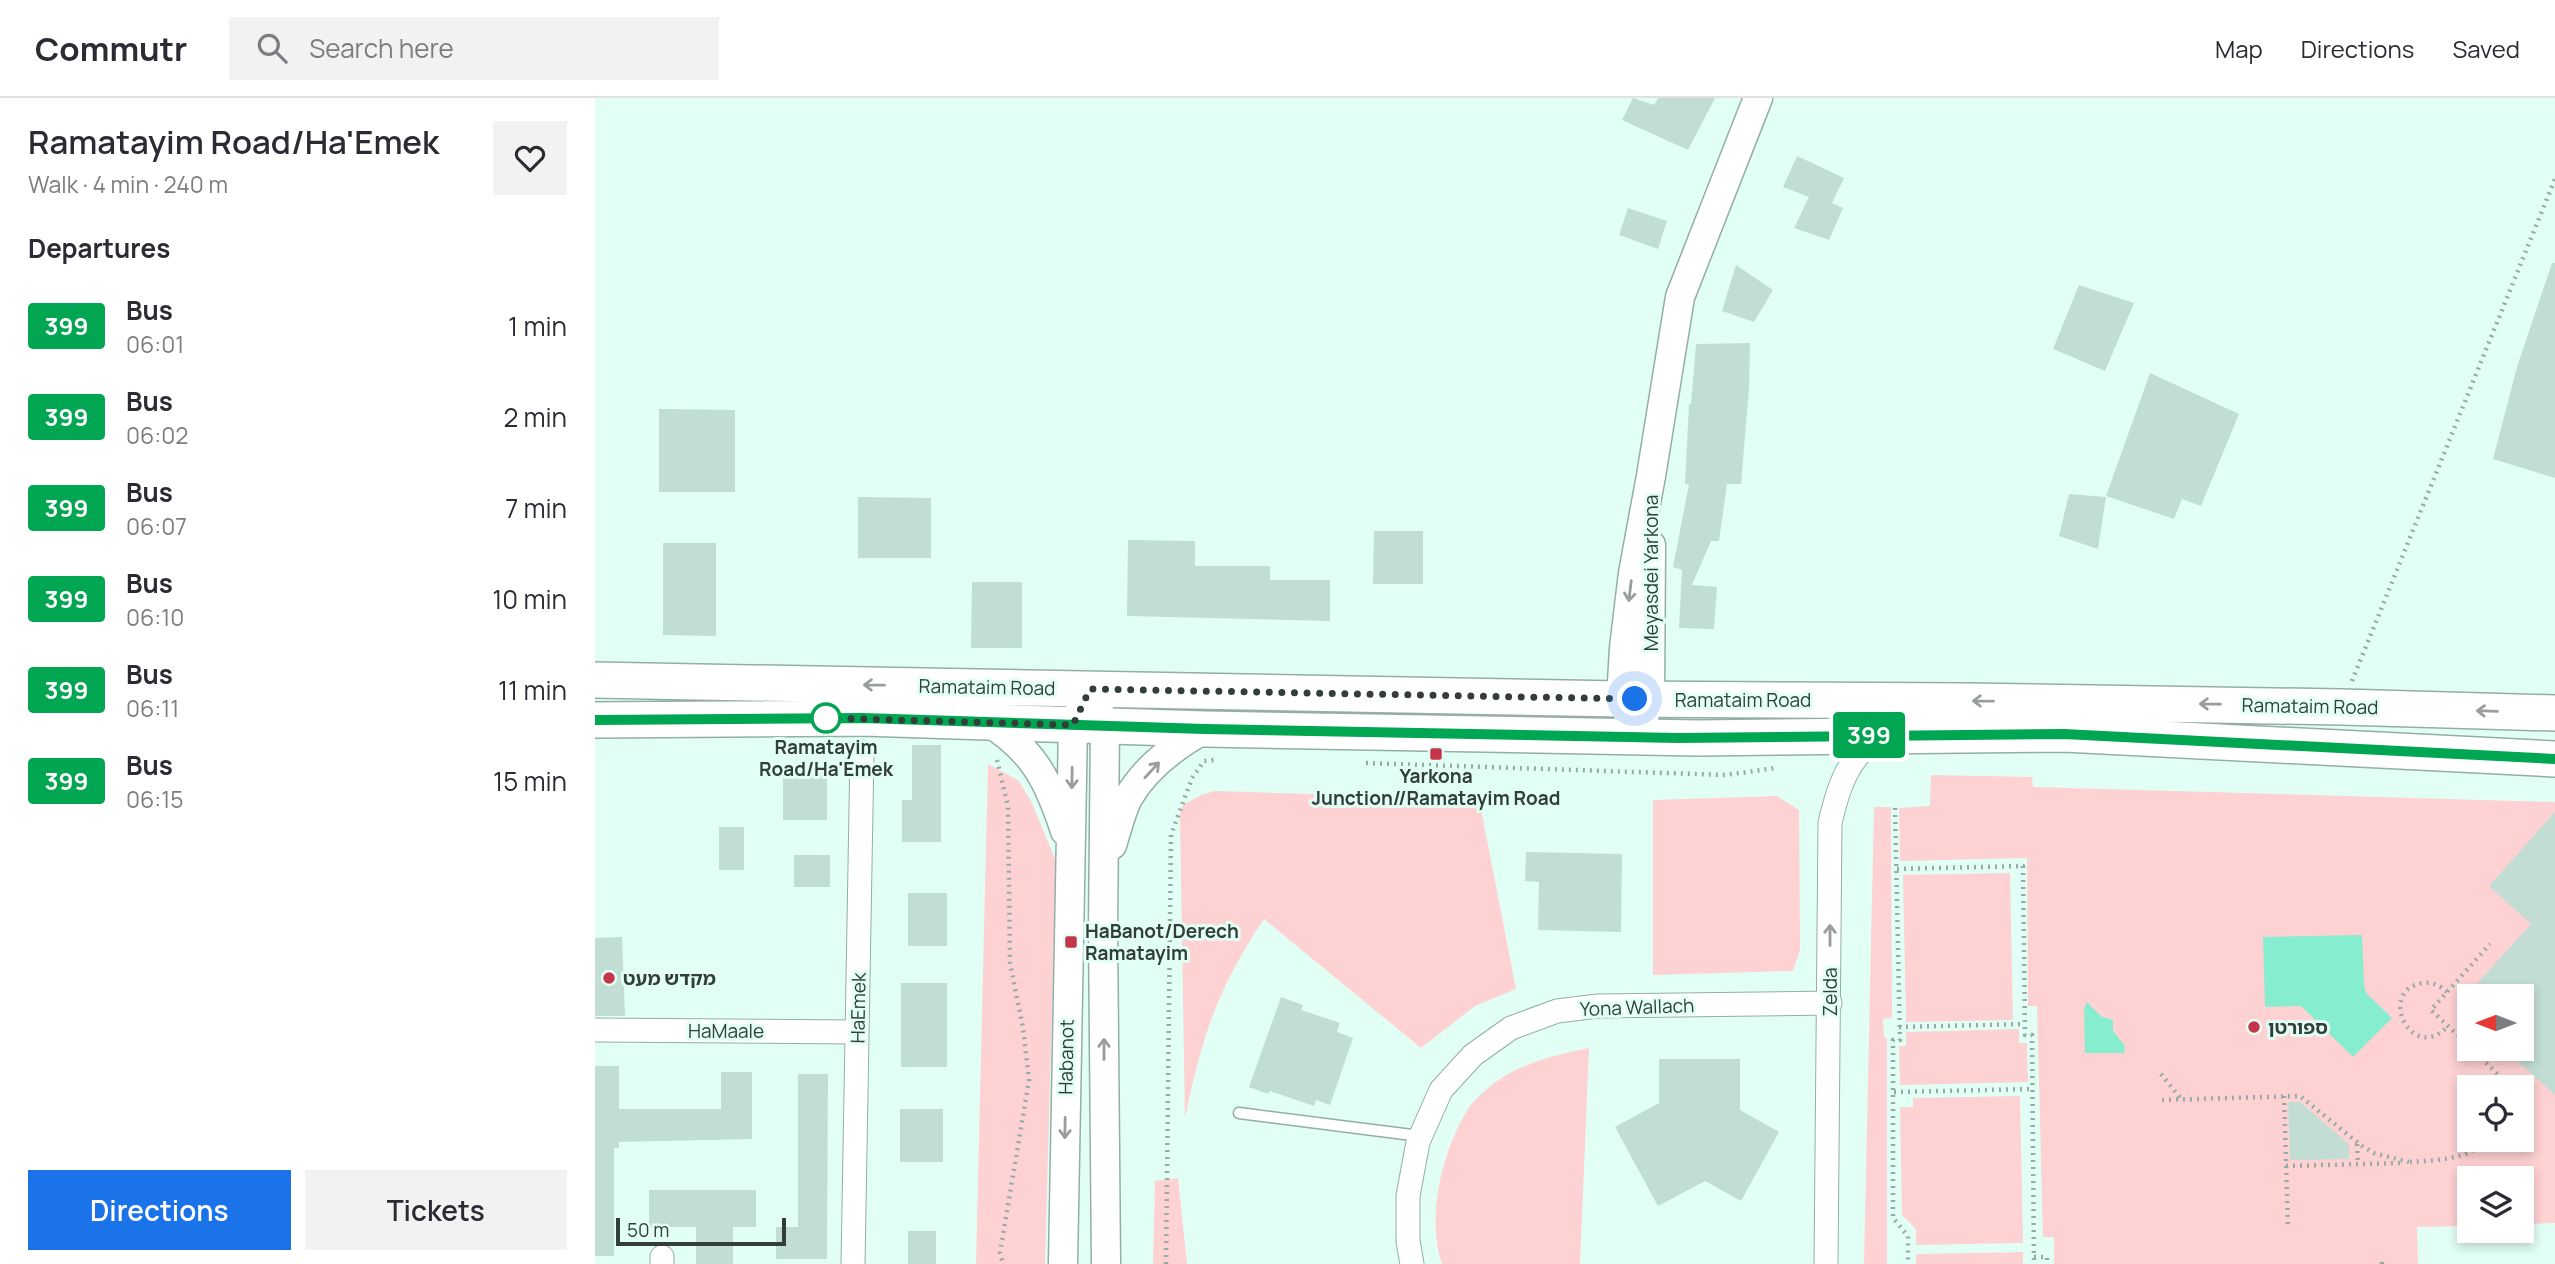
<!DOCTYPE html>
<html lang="en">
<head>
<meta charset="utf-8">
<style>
  :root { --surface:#fff; --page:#f2f2f3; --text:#2b2b33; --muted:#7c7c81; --line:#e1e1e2; --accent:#1a73e8 }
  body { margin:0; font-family:Manrope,"Noto Sans Hebrew",sans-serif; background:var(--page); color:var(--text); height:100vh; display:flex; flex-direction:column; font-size:26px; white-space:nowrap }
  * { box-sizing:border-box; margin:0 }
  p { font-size:23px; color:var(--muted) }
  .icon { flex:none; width:38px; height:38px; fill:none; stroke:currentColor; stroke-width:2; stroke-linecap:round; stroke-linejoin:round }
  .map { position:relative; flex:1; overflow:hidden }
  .details { display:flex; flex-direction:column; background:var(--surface); width:595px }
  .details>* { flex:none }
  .badge { padding:0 14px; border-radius:5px; font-size:24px; line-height:46px }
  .needle { width:46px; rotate:270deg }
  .buttons { position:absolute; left:1862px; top:886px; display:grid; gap:14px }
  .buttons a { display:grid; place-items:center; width:77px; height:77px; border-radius:0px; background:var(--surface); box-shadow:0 4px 10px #0003; font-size:35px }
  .scale { position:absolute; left:21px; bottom:18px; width:170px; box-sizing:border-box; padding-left:7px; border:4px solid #333e3a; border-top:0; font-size:19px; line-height:24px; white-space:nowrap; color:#333e3a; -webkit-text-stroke:5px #e2fff5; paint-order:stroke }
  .you { position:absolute; width:35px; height:35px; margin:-18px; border:5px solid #fff; border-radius:50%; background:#1a73e8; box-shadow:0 0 0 10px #1a73e833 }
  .map>.badge { position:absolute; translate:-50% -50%; box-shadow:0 0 0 4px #fff }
  h2 { padding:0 28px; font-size:26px; line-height:63px }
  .round { display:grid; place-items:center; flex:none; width:74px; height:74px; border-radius:0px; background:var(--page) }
  .headline { display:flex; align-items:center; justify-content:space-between; height:119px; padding:0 28px }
  h1 { font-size:33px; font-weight:600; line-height:52px }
  .cta { display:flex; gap:14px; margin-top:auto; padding:14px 28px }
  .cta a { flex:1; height:80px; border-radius:0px; background:var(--accent); color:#fff; font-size:28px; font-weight:600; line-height:80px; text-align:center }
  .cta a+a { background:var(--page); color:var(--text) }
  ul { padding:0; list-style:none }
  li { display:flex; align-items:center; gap:21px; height:91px; padding:0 28px }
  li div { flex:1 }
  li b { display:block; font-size:26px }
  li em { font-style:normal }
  li .badge { min-width:77px; font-weight:700; text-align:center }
  header { display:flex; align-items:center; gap:42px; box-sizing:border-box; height:98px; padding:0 35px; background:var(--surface); border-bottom:2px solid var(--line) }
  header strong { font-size:33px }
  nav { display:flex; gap:38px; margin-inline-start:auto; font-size:24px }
  .search { width:490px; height:63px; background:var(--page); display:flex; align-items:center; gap:18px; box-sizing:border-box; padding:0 24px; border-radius:0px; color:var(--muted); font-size:26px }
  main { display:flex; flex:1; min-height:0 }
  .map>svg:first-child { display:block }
  .green { fill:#fed1d2; fill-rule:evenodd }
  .water { fill:#87edcf }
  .building { fill:#c2ddd4 }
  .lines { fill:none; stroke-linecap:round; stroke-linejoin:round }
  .service-casing { stroke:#93aea5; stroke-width:13 }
  .minor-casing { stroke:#93aea5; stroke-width:25 }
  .tertiary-casing { stroke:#93aea5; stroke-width:31 }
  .primary-casing { stroke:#93aea5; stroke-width:38 }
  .path { stroke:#96aba4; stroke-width:4.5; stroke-dasharray:2 5; stroke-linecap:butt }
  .service { stroke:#fff; stroke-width:10 }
  .minor { stroke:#fff; stroke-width:23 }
  .tertiary { stroke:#fff; stroke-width:28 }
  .primary { stroke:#fff; stroke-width:35 }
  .oneway { stroke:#999e9c }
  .line-casing { stroke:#fff; stroke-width:16 }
  .line { stroke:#00a651; stroke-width:10 }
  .walk { stroke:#333e3a; stroke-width:7; stroke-dasharray:0 12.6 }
  .stop-dot { fill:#fff; stroke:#00a651; stroke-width:3.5 }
  .poi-dot { fill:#c6364b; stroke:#e2fff5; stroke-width:2.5 }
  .labels { text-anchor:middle; stroke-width:6; stroke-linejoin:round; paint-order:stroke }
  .street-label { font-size:19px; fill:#333e3a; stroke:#e2fff5 }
  .stop-label { font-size:19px; font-weight:bold; fill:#333e3a; stroke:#e2fff5 }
  .poi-label { font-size:19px; font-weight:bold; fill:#333e3a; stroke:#e2fff5; text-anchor:start }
</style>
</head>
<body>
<header>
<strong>Commutr</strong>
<div class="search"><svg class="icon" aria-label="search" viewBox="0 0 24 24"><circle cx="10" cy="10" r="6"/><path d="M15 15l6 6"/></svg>Search here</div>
<nav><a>Map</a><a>Directions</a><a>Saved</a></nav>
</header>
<main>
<section class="details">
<div class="headline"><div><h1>Ramatayim Road/Ha'Emek</h1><p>Walk · 4 min · 240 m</p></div><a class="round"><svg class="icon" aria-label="heart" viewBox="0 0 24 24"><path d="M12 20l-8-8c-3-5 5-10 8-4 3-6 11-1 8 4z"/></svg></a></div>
<h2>Departures</h2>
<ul>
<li><span class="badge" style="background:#00a651;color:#fff">399</span><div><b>Bus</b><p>06:01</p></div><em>1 min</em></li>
<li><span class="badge" style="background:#00a651;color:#fff">399</span><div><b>Bus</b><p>06:02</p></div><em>2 min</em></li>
<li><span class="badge" style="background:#00a651;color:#fff">399</span><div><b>Bus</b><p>06:07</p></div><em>7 min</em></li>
<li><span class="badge" style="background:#00a651;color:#fff">399</span><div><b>Bus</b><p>06:10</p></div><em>10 min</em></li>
<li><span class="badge" style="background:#00a651;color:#fff">399</span><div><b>Bus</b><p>06:11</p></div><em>11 min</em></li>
<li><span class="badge" style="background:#00a651;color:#fff">399</span><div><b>Bus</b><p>06:15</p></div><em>15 min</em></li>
</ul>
<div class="cta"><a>Directions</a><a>Tickets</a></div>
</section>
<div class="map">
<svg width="1960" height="1166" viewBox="0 0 1960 1166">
  <rect width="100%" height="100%" fill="#e2fff5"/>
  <!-- green -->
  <path class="green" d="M 393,666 L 423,682 L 436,703 L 461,763 L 450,1166 L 381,1166 Z
    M 1336,677 L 1437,679 L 1438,689 L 1960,704 L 1960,1125 L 1927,1126 L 1927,1080 L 1874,1080 L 1874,1128 L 1822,1129 L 1823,1166 L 1459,1166 L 1459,1139 L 1448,1139 L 1442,908 L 1433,908 L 1432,760 L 1305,763 L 1304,710 L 1335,708 ZM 1874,898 L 1927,898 L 1927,950 L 1874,950 ZM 1874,989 L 1927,989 L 1927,1041 L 1874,1041 Z
    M 620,693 L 884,701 L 921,891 L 880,908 L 826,950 L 669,821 C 623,889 606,941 590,1020 L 585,716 L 588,707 L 606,697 Z
    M 1182,698 L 1204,712 L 1205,852 L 1198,873 L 1058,877 L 1058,702 Z
    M 1279,709 L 1296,709 L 1297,920 L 1288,921 L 1289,939 L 1292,940 L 1292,1166 L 1269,1166 Z
    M 1415,775 L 1418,922 L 1311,924 L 1308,777 Z
    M 1424,931 L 1424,945 L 1432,945 L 1433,984 L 1305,987 L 1304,948 L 1311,948 L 1311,934 Z
    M 994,950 L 985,1166 L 847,1166 C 831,1119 847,1053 873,1011 C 879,1001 897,986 908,979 C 934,963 965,956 994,950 Z
    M 1425,998 L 1428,1145 L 1321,1147 L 1321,1131 L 1307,1117 L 1305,1009 L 1318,1009 L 1318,1000 Z
    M 583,1080 L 592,1166 L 558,1166 L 560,1083 Z
    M 1428,1154 L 1428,1166 L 1321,1166 L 1321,1156 Z"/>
  <!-- water -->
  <path class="water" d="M 1767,837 L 1769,886 L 1771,895 L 1797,920 L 1758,959 L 1706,908 L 1670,909 L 1668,839 Z
    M 1492,904 L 1507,919 L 1518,922 L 1518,933 L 1530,948 L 1529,955 L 1490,955 L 1489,911 Z"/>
  <!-- building -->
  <path class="building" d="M 1038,0 L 1059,7 L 1063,0 L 1120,0 L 1093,52 L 1027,22 Z
    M 1202,58 L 1249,80 L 1237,105 L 1248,110 L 1234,142 L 1199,130 L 1214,99 L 1188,89 Z
    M 1033,110 L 1072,123 L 1063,151 L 1024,137 Z
    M 1957,165 L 1960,165 L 1960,380 L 1898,361 L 1922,269 Z
    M 1141,167 L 1178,192 L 1159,224 L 1127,213 Z
    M 1484,187 L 1539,205 L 1510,273 L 1458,251 Z
    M 1155,245 L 1154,291 L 1146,386 L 1132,386 L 1124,443 L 1116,443 L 1097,487 L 1122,489 L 1119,531 L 1084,530 L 1087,472 L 1078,469 L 1094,386 L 1090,386 L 1094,306 L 1096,306 L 1101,246 Z
    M 1555,275 L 1644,316 L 1606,408 L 1587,401 L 1579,421 L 1511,398 Z
    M 64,311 L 140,312 L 140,394 L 64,394 Z
    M 1474,396 L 1511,399 L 1503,451 L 1464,438 Z
    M 263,399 L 336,400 L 336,460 L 263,460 Z
    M 779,433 L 828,433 L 828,486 L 778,486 Z
    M 533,442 L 600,443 L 600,468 L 675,468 L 675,482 L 735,482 L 735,523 L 532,518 Z
    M 68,445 L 121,445 L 121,538 L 68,537 Z
    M 377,484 L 427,484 L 427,550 L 376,550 Z
    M 317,647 L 346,647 L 346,744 L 307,744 L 307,702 L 317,702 Z
    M 188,675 L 232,675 L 232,722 L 188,722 Z
    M 1960,714 L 1960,997 L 1908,950 L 1927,950 L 1927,898 L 1871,898 L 1936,826 L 1894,788 Z
    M 124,729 L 149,729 L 149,772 L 124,772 Z
    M 931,754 L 1027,756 L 1026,834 L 943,832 L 944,784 L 930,783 Z
    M 199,757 L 235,757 L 235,789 L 199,789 Z
    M 313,795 L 352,795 L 352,848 L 313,848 Z
    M 27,839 L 30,918 L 0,918 L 0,840 Z
    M 306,885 L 352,885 L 352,969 L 306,969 Z
    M 686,899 L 708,907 L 706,912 L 745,925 L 742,934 L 758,940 L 735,1007 L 721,1002 L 719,1008 L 675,993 L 673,996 L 654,989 Z
    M 1064,961 L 1145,961 L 1145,1012 L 1184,1034 L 1146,1103 L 1110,1083 L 1063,1108 L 1020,1029 L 1064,1005 Z
    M 0,968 L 24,968 L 24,1011 L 126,1011 L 126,974 L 157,974 L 157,1041 L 24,1044 L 24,1050 L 19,1050 L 19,1158 L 0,1158 Z
    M 203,976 L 233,976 L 232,1161 L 181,1161 L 181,1129 L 203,1129 Z
    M 1693,1004 L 1705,1004 L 1754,1046 L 1754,1061 L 1695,1062 Z
    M 305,1011 L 348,1011 L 348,1064 L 305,1064 Z
    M 54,1092 L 161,1092 L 161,1129 L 138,1129 L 138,1166 L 101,1166 L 101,1129 L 54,1129 Z
    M 313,1133 L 341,1133 L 341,1166 L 313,1166 Z"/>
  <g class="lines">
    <defs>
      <path id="service" d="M 644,1015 L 825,1038"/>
      <path id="minor" d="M 0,932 L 262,934
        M 67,1159 L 67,1166
        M 258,1166 L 267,654
        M 817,1166 L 813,1143 L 813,1098 L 823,1044 L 846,992 L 878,957 L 916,930 L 962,913 L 1003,908 L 1235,905
        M 1231,1166 L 1235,725 C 1244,686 1252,664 1282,637"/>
      <path id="tertiary" d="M 503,610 L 510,629 L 508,831 L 511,1166
        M 1049,619 L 1055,601 L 1056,447
        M 393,624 C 439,652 454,684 470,733
        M 1044,639 L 1026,601 L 1029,550 L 1038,475 L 1056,378 L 1085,199 L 1163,0
        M 517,747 C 522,732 526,714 533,700 C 550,670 581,647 610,631
        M 468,1166 L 478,627 L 486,610"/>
      <path id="primary" d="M 0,582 L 1026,601 L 1373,603 L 1747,609 L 1960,615
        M 0,622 L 268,620 L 610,631 L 1102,640 L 1469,636 L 1960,661"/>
    </defs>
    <!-- service casing -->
    <use href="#service" class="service-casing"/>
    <!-- minor casing -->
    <use href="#minor" class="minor-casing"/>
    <!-- tertiary casing -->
    <use href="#tertiary" class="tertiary-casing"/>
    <!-- primary casing -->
    <use href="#primary" class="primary-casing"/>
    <!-- path -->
    <path class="path" d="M 1757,583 L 1960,81
      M 402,662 L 413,708 L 415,865 L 428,930 L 434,982 L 405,1155 L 408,1166
      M 771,665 L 1130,677 L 1181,670
      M 1300,710 L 1305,942 L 1298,942 L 1298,1120 L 1313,1138 L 1313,1166
      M 1302,771 L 1428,768 L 1430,937 L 1437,937 L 1439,1166
      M 1852,894 C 1845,887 1837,884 1827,885 C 1781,893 1817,967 1853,928
      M 1304,929 L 1430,926
      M 1874,948 L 1836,912 L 1895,846
      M 1876,950 L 1916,989
      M 1566,976 L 1587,1002
      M 1299,994 L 1437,991
      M 1689,998 L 1693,1128
      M 1927,999 L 1927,1000
      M 1567,1002 L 1705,998 L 1767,1048 L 1779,1055 L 1814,1064
      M 1762,1046 L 1763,1066
      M 1815,1064 C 1841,1062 1875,1062 1892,1041
      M 1691,1068 L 1806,1065
      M 1439,1159 L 1452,1159 L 1452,1166
      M 571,1166 L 576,737 L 597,680 L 609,663 L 619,662
      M 1787,1166 L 1787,1159"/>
    <!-- service -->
    <use href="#service" class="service"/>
    <!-- minor -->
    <use href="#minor" class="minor"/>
    <!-- tertiary -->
    <use href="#tertiary" class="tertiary"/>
    <!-- primary -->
    <use href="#primary" class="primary"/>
  </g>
  <!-- one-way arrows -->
  <defs><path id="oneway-shaft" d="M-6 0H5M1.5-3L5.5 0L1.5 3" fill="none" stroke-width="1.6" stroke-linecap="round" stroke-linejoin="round" transform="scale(1.75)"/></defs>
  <g class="oneway">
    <use href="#oneway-shaft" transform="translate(1035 493) rotate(97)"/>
    <use href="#oneway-shaft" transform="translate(279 587) rotate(-179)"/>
    <use href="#oneway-shaft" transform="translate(1388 603) rotate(-179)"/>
    <use href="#oneway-shaft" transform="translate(1615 606) rotate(-179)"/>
    <use href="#oneway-shaft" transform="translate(1892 613) rotate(-178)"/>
    <use href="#oneway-shaft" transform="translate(557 672) rotate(-47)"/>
    <use href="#oneway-shaft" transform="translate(477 680) rotate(91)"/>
    <use href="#oneway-shaft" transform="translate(1235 837) rotate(-90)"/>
    <use href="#oneway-shaft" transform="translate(509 951) rotate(-90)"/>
    <use href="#oneway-shaft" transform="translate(470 1030) rotate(91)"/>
  </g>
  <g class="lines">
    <defs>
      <path id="line" d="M 0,622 L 268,620 L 610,631 L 1083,640 L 1469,636 L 1960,661"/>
    </defs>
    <!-- line casing -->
    <use href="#line" class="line-casing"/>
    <!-- line -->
    <use href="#line" class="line"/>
    <!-- walk -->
    <path class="walk" d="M 231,620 L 478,627 L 495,591 L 1040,601"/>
  </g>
  <!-- markers -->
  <circle class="stop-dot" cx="231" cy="620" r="14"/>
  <g class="poi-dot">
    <rect x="834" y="649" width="14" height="14" rx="3.5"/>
    <rect x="469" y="837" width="14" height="14" rx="3.5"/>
    <circle cx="14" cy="880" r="7"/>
    <circle cx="1659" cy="929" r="7"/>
  </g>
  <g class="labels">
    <!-- street labels -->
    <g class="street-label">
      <text transform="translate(1056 475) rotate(-90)" y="7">Meyasdei Yarkona</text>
      <text transform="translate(392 589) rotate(1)" y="7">Ramataim Road</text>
      <text x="1148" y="609">Ramataim Road</text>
      <text transform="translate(1715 608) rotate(1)" y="7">Ramataim Road</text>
      <text transform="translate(1235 894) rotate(-90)" y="7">Zelda</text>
      <text transform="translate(1042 909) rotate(-2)" y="7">Yona Wallach</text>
      <text transform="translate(263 910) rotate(-89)" y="7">HaEmek</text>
      <text x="131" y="940">HaMaale</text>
      <text transform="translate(471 959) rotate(-89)" y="7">Habanot</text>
    </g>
    <!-- stop labels -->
    <g class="stop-label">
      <text x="231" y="656">Ramatayim<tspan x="231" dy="22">Road/Ha'Emek</tspan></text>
    </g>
    <!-- poi labels -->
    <g class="poi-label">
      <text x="841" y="685" text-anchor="middle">Yarkona<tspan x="841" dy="22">Junction//Ramatayim Road</tspan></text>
      <text x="490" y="840">HaBanot/Derech<tspan x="490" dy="22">Ramatayim</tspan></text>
      <text x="28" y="887">מקדש מעט</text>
      <text x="1673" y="936">ספורטן</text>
    </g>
  </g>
</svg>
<div class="buttons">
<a><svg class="needle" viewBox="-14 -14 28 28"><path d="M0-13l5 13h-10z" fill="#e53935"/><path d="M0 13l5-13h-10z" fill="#7c7c81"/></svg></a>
<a><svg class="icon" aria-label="locate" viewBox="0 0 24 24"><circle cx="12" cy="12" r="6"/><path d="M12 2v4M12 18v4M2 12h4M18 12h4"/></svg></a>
<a><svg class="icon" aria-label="layers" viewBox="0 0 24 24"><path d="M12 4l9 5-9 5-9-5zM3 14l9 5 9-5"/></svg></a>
</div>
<div class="scale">50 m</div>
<div class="you" style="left:1040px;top:601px"></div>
<b class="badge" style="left:1274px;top:637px;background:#00a651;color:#fff">399</b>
</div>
</main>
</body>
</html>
